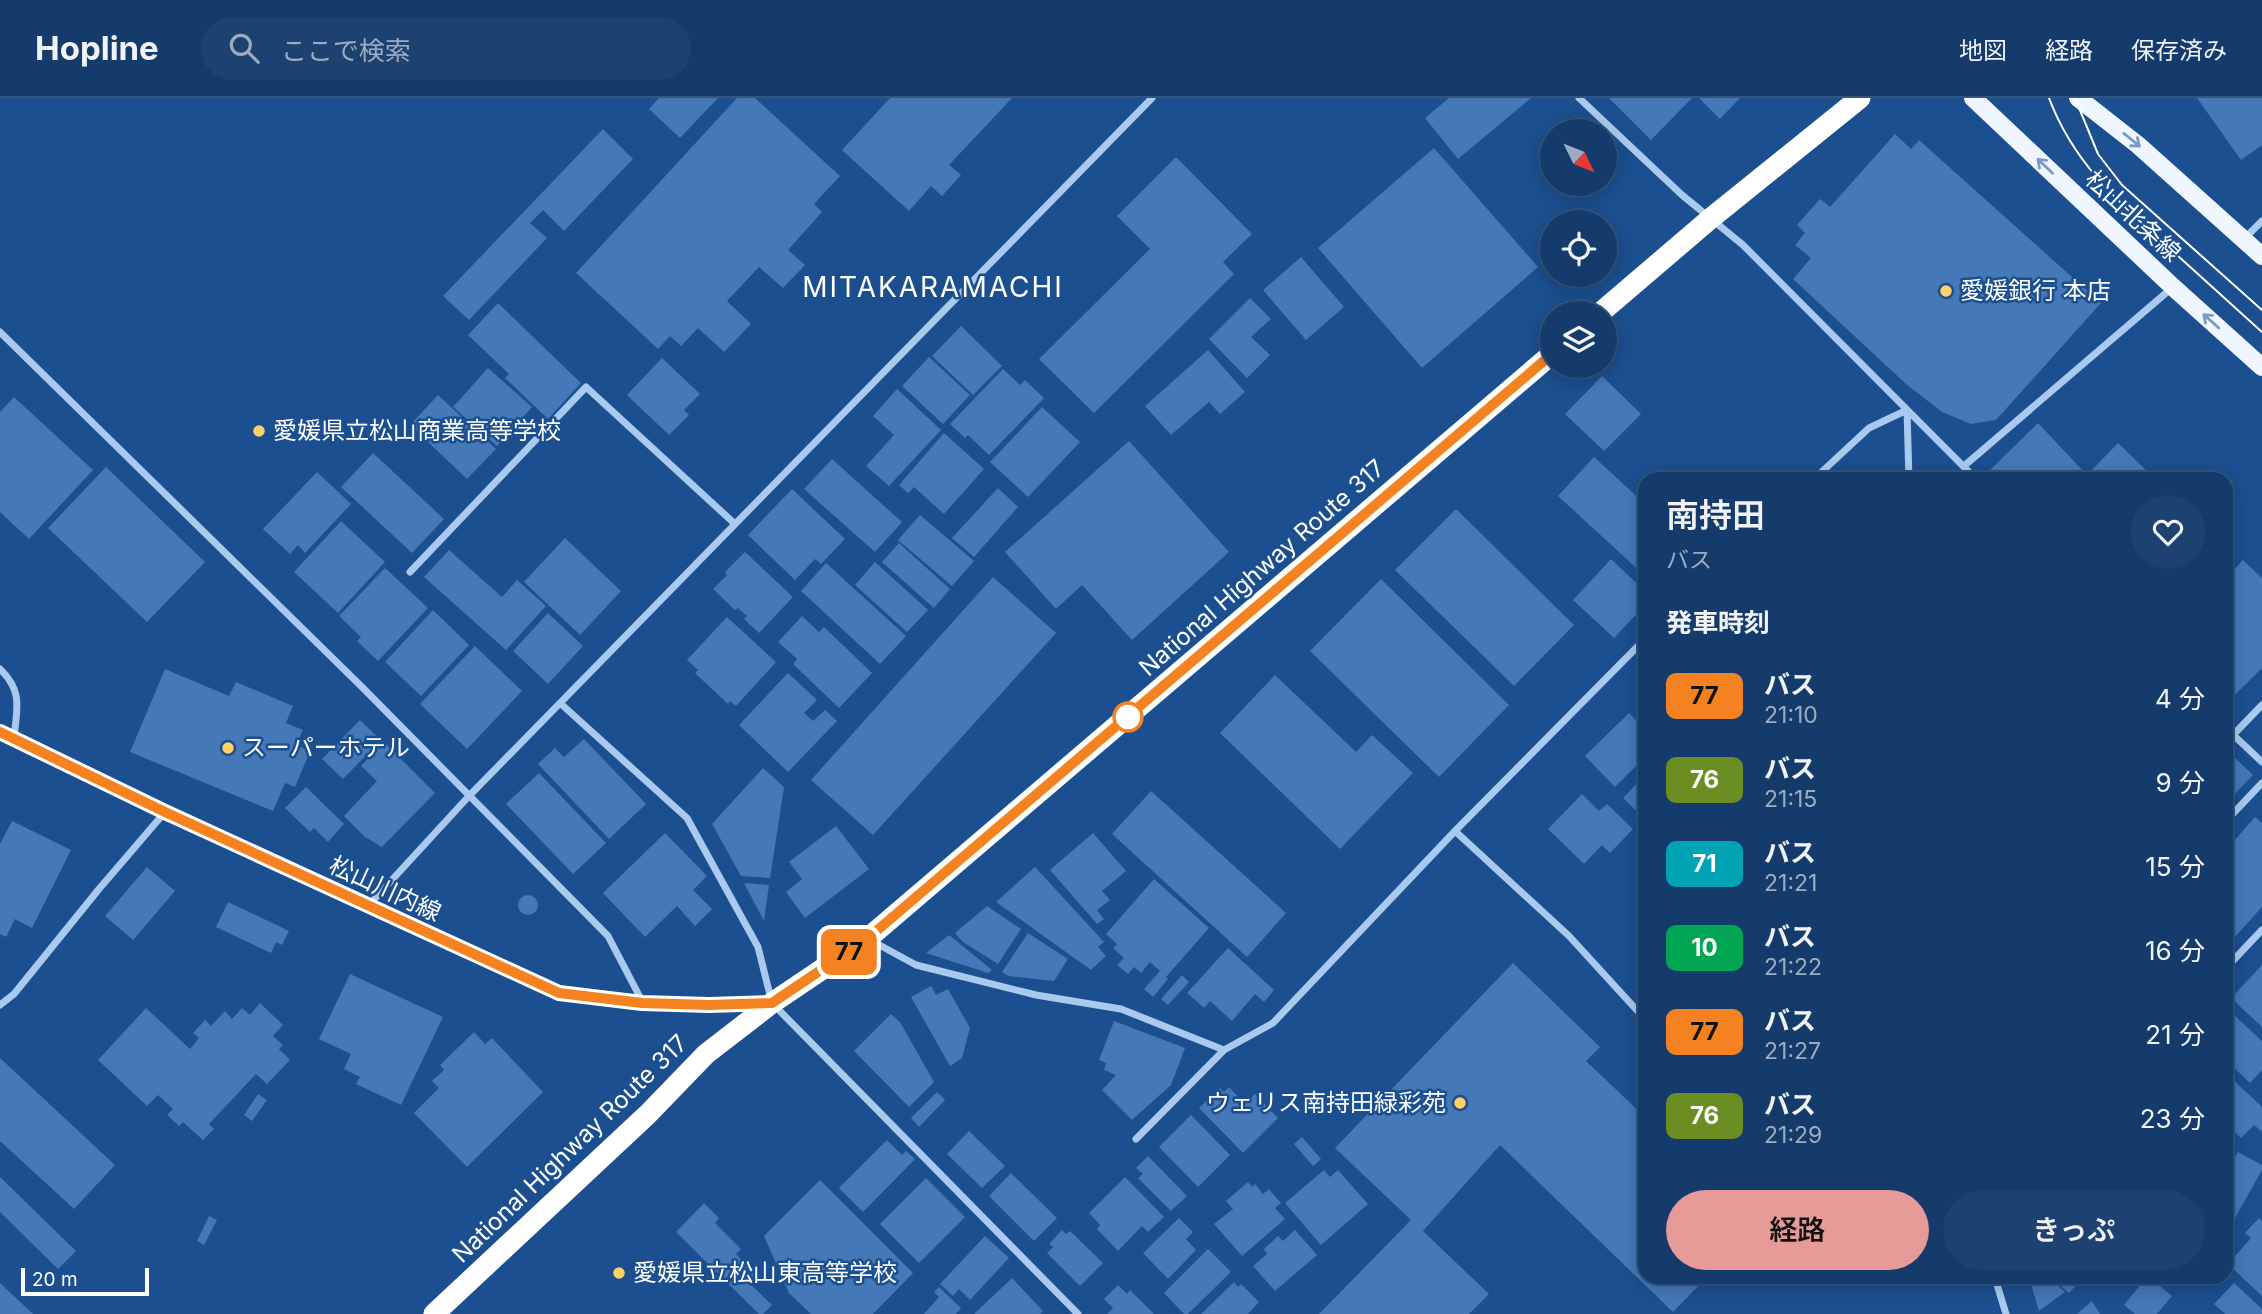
<!DOCTYPE html>
<html lang="ja">
<head>
<meta charset="utf-8">
<style>
  :root { --surface:#143b6b; --page:#1d4271; --text:#f1f3f6; --muted:#9dadc1; --line:#33557e; --accent:#e69b98 }
  body { margin:0; font-family:Inter,"Noto Sans JP",sans-serif; background:var(--page); color:var(--text); height:100vh; display:flex; flex-direction:column; font-size:26px; white-space:nowrap }
  * { box-sizing:border-box; margin:0 }
  p { font-size:23px; color:var(--muted) }
  .icon { flex:none; width:38px; height:38px; fill:none; stroke:currentColor; stroke-width:2; stroke-linecap:round; stroke-linejoin:round }
  .map { position:relative; flex:1; overflow:hidden }
  .drawer { position:absolute; left:1638px; top:374px; width:595px; height:812px; display:flex; flex-direction:column; background:var(--surface); border-radius:21px; box-shadow:0 4px 18px #0003,0 0 0 2px var(--line) }
  .drawer>* { flex:none }
  .badge { padding:0 14px; border-radius:10px; font-size:24px; line-height:46px }
  .needle { width:46px; rotate:133deg }
  .controls { position:absolute; left:1540px; top:21px; display:grid; gap:14px }
  .controls a { display:grid; place-items:center; width:77px; height:77px; border-radius:50%; background:var(--surface); box-shadow:0 4px 18px #0003,0 0 0 2px var(--line); font-size:35px }
  .scale { position:absolute; left:21px; bottom:18px; width:128px; box-sizing:border-box; padding-left:7px; border:4px solid #fff; border-top:0; font-size:19px; line-height:24px; white-space:nowrap; color:#fff; -webkit-text-stroke:5px #1b4f8f; paint-order:stroke }
  .map>.badge { position:absolute; translate:-50% -50%; box-shadow:0 0 0 4px #fff }
  h2 { padding:0 28px; font-size:26px; line-height:63px }
  .round { display:grid; place-items:center; flex:none; width:74px; height:74px; border-radius:37px; background:var(--page) }
  .summary { display:flex; align-items:center; justify-content:space-between; height:119px; padding:0 28px }
  h1 { font-size:33px; font-weight:600; line-height:52px }
  .action { display:flex; gap:14px; margin-top:auto; padding:14px 28px }
  .action a { flex:1; height:80px; border-radius:42px; background:var(--accent); color:#111; font-size:28px; font-weight:600; line-height:80px; text-align:center }
  .action a+a { background:var(--page); color:var(--text) }
  ul { padding:0; list-style:none }
  li { display:flex; align-items:center; gap:21px; height:84px; padding:0 28px }
  li div { flex:1 }
  li b { display:block; font-size:26px }
  li em { font-style:normal }
  li .badge { min-width:77px; font-weight:700; text-align:center }
  header { display:flex; align-items:center; gap:42px; box-sizing:border-box; height:98px; padding:0 35px; background:var(--surface); border-bottom:2px solid var(--line) }
  header strong { font-size:33px }
  nav { display:flex; gap:38px; margin-inline-start:auto; font-size:24px }
  .search { width:490px; height:63px; background:var(--page); display:flex; align-items:center; gap:18px; box-sizing:border-box; padding:0 24px; border-radius:38px; color:var(--muted); font-size:26px }
  .map>svg:first-child { display:block }
  .building { fill:#4478b7 }
  .lines { fill:none; stroke-linecap:round; stroke-linejoin:round }
  .street { stroke:#a9c9ee; stroke-width:7 }
  .secondary { stroke:#d6e6fa; stroke-width:14 }
  .primary { stroke:#f0f6ff; stroke-width:18 }
  .highway { stroke:#fff; stroke-width:21 }
  .tram { stroke:#fff; stroke-width:2 }
  .oneway { stroke:#7b9ac1 }
  .line-casing { stroke:#fff; stroke-width:16 }
  .line { stroke:#f58220; stroke-width:10 }
  .poi-dot { fill:#ffd166; stroke:#1b4f8f; stroke-width:2.5 }
  .stop-dot { fill:#fff; stroke:#f58220; stroke-width:3.5 }
  .labels { text-anchor:middle; stroke-width:5; stroke-linejoin:round; paint-order:stroke }
  .street-label { font-size:24px; fill:#fff; stroke:#1b4f8f }
  .poi-label { font-size:24px; fill:#fff; stroke:#1b4f8f; text-anchor:start }
  .quarter-label { font-size:28px; letter-spacing:2px; fill:#fff; stroke:#1b4f8f }
</style>
</head>
<body>
<header>
<strong>Hopline</strong>
<div class="search"><svg class="icon" aria-label="search" viewBox="0 0 24 24"><circle cx="10" cy="10" r="6"/><path d="M15 15l6 6"/></svg>ここで検索</div>
<nav><a>地図</a><a>経路</a><a>保存済み</a></nav>
</header>
<div class="map">
<svg width="2262" height="1216" viewBox="0 0 2262 1216">
  <rect width="100%" height="100%" fill="#1b4f8f"/>
  <!-- building -->
  <path class="building" d="M 659,0 L 718,0 L 680,40 L 649,11 Z
    M 737,0 L 755,0 L 840,78 L 814,106 L 822,114 L 788,152 L 805,167 L 783,190 L 759,169 L 727,203 L 751,226 L 724,254 L 698,230 L 681,248 L 670,238 L 658,251 L 576,175 Z
    M 890,0 L 1012,0 L 949,67 L 961,77 L 942,98 L 931,88 L 909,113 L 842,52 Z
    M 1449,0 L 1531,0 L 1458,61 L 1425,20 Z
    M 1609,0 L 1692,0 L 1651,42 Z
    M 1699,0 L 1740,0 L 1720,21 Z
    M 2197,0 L 2262,0 L 2262,47 L 2241,62 Z
    M 603,31 L 633,61 L 564,133 L 543,112 L 530,125 L 547,140 L 469,222 L 443,198 Z
    M 1895,36 L 1911,51 L 1919,42 L 2101,205 L 1996,322 L 1971,326 L 1942,314 L 1906,286 L 1793,181 L 1811,160 L 1795,147 L 1805,135 L 1797,127 L 1820,101 L 1830,109 Z
    M 1434,50 L 1538,169 L 1422,270 L 1318,150 Z
    M 1176,59 L 1252,136 L 1223,164 L 1234,176 L 1094,315 L 1039,261 L 1150,151 L 1117,118 Z
    M 1301,159 L 1344,209 L 1306,242 L 1263,192 Z
    M 1250,200 L 1271,221 L 1251,239 L 1270,257 L 1247,280 L 1209,241 Z
    M 498,205 L 581,285 L 548,321 L 505,280 L 509,276 L 468,237 Z
    M 961,228 L 1002,268 L 973,297 L 932,258 Z
    M 1208,252 L 1245,294 L 1220,316 L 1209,304 L 1171,337 L 1145,308 Z
    M 929,259 L 970,297 L 943,326 L 902,288 Z
    M 662,260 L 700,296 L 684,312 L 689,317 L 669,337 L 627,297 Z
    M 488,270 L 532,309 L 497,348 L 453,309 Z
    M 1003,271 L 1020,287 L 1025,282 L 1044,300 L 989,357 L 968,337 L 965,340 L 950,326 Z
    M 1602,278 L 1641,316 L 1604,353 L 1565,316 Z
    M 897,291 L 941,332 L 889,388 L 866,368 L 894,337 L 873,318 Z
    M 438,297 L 496,351 L 467,381 L 410,327 Z
    M 14,299 L 93,372 L 29,441 L 0,414 L 0,314 Z
    M 1042,309 L 1080,344 L 1028,399 L 990,364 Z
    M 2038,325 L 2087,377 L 2118,345 L 2152,378 L 2149,382 L 1991,382 L 1986,376 Z
    M 944,335 L 984,371 L 944,416 L 914,389 L 908,395 L 899,387 Z
    M 1129,343 L 1229,454 L 1132,542 L 1082,487 L 1056,511 L 1005,454 Z
    M 373,355 L 444,421 L 412,455 L 341,389 Z
    M 1594,359 L 1645,406 L 1645,478 L 1558,398 Z
    M 832,361 L 902,424 L 875,454 L 804,391 Z
    M 106,369 L 205,464 L 147,524 L 48,430 Z
    M 317,374 L 351,406 L 305,455 L 298,447 L 290,456 L 263,431 Z
    M 998,390 L 1018,409 L 974,459 L 952,440 Z
    M 792,391 L 845,441 L 821,466 L 815,461 L 795,482 L 748,437 Z
    M 1456,411 L 1574,527 L 1514,588 L 1395,472 Z
    M 920,417 L 974,463 L 952,488 L 898,442 Z
    M 341,423 L 385,464 L 338,515 L 294,474 Z
    M 565,440 L 621,493 L 580,537 L 524,484 Z
    M 899,445 L 950,491 L 934,510 L 882,464 Z
    M 449,452 L 502,499 L 517,482 L 546,508 L 506,552 L 424,479 Z
    M 745,454 L 793,499 L 759,535 L 744,521 L 747,518 L 738,510 L 735,512 L 713,491 L 727,477 L 725,474 Z
    M 1611,461 L 1645,493 L 1645,507 L 1614,540 L 1573,502 Z
    M 2243,462 L 2262,480 L 2262,570 L 2231,601 L 2226,596 L 2226,480 Z
    M 875,464 L 928,512 L 907,534 L 855,487 Z
    M 826,465 L 906,538 L 880,566 L 801,493 Z
    M 385,470 L 428,510 L 378,563 L 357,543 L 361,539 L 339,518 Z
    M 993,479 L 1056,535 L 873,737 L 811,682 Z
    M 1381,481 L 1509,607 L 1439,679 L 1310,553 Z
    M 433,512 L 469,547 L 421,598 L 385,564 Z
    M 548,515 L 583,548 L 548,586 L 513,553 Z
    M 802,518 L 819,534 L 824,529 L 872,575 L 839,610 L 793,566 L 797,561 L 778,544 Z
    M 727,519 L 776,564 L 736,608 L 730,603 L 728,606 L 695,575 L 698,572 L 687,562 Z
    M 475,548 L 522,593 L 467,651 L 420,606 Z
    M 165,571 L 229,598 L 236,584 L 293,608 L 286,625 L 303,632 L 296,647 L 310,653 L 295,689 L 285,685 L 273,713 L 130,654 Z
    M 788,575 L 817,602 L 804,615 L 813,623 L 825,612 L 837,623 L 788,674 L 739,627 Z
    M 1275,577 L 1356,654 L 1372,637 L 1413,675 L 1340,751 L 1220,635 Z
    M 1629,615 L 1645,632 L 1645,659 L 1615,689 L 1585,658 Z
    M 360,622 L 381,642 L 343,681 L 322,661 Z
    M 584,641 L 646,706 L 609,741 L 538,666 L 555,650 L 564,659 Z
    M 384,644 L 435,695 L 382,749 L 365,739 L 344,718 L 377,683 L 361,668 Z
    M 2229,654 L 2253,677 L 2226,705 L 2226,657 Z
    M 763,670 L 784,689 L 770,780 L 741,778 L 712,726 Z
    M 539,675 L 606,745 L 573,776 L 506,706 Z
    M 1645,677 L 1645,721 L 1623,700 Z
    M 306,689 L 344,726 L 328,744 L 314,730 L 310,734 L 285,710 Z
    M 1151,693 L 1286,815 L 1247,859 L 1112,736 Z
    M 1582,696 L 1599,713 L 1607,706 L 1633,731 L 1610,755 L 1602,747 L 1584,766 L 1548,731 Z
    M 2255,719 L 2262,725 L 2262,809 L 2226,849 L 2226,752 Z
    M 12,723 L 71,752 L 32,830 L 15,821 L 6,839 L 0,836 L 0,746 Z
    M 836,728 L 869,771 L 805,820 L 786,794 L 802,781 L 789,764 Z
    M 665,735 L 707,778 L 693,792 L 712,811 L 695,828 L 677,808 L 645,839 L 603,795 Z
    M 1093,735 L 1126,773 L 1102,793 L 1110,802 L 1097,812 L 1104,821 L 1097,826 L 1050,772 Z
    M 147,769 L 175,793 L 133,842 L 105,818 Z
    M 1035,769 L 1104,844 L 1098,849 L 1106,858 L 1091,872 L 996,804 Z
    M 1154,781 L 1209,830 L 1166,879 L 1168,881 L 1153,899 L 1144,891 L 1160,873 L 1150,864 L 1141,875 L 1134,869 L 1128,876 L 1117,867 L 1124,860 L 1113,850 L 1117,846 L 1106,836 Z
    M 744,785 L 769,787 L 764,823 Z
    M518 807a10 10 0 1 1 20 0a10 10 0 1 1-20 0Z
    M 228,804 L 289,833 L 282,847 L 276,844 L 271,855 L 216,829 Z
    M 987,808 L 1021,831 L 998,866 L 963,844 L 955,835 Z
    M 1028,835 L 1068,861 L 1054,883 L 1008,878 L 1002,874 Z
    M 949,837 L 992,872 L 988,875 L 926,855 Z
    M 1228,850 L 1274,892 L 1264,904 L 1255,896 L 1232,923 L 1210,903 L 1204,910 L 1187,895 Z
    M 1513,865 L 1600,949 L 1586,963 L 1645,1019 L 1645,1180 L 1706,1180 L 1673,1214 L 1500,1047 L 1423,1133 L 1489,1196 L 1469,1216 L 1319,1216 L 1411,1122 L 1335,1050 Z
    M 2262,867 L 2262,929 L 2231,900 Z
    M 350,876 L 443,919 L 401,1007 L 356,986 L 360,979 L 344,971 L 351,956 L 319,941 Z
    M 1182,877 L 1189,884 L 1168,907 L 1161,901 Z
    M 931,888 L 936,897 L 948,891 L 970,930 L 962,960 L 950,968 L 911,899 Z
    M 260,905 L 283,927 L 273,938 L 283,947 L 279,951 L 290,962 L 267,986 L 256,976 L 209,1026 L 214,1031 L 203,1042 L 183,1024 L 179,1028 L 167,1017 L 173,1011 L 158,997 L 147,1008 L 98,962 L 146,910 L 190,951 L 199,940 L 193,935 L 205,922 L 211,928 L 225,913 L 232,921 L 242,910 L 250,917 Z
    M 891,916 L 900,924 L 934,984 L 909,1009 L 854,953 Z
    M 2235,918 L 2262,943 L 2262,972 L 2250,985 L 2226,962 L 2226,928 Z
    M 1114,923 L 1185,950 L 1171,987 L 1132,1022 L 1102,992 L 1116,977 L 1104,972 L 1106,965 L 1099,962 Z
    M 474,934 L 485,946 L 492,940 L 543,994 L 467,1069 L 414,1015 L 439,990 L 432,983 L 444,972 L 440,967 Z
    M 0,960 L 115,1067 L 74,1111 L 0,1043 Z
    M 2226,975 L 2262,1009 L 2262,1034 L 2254,1027 L 2241,1040 L 2226,1026 Z
    M 1229,989 L 1245,1006 L 1255,996 L 1278,1020 L 1243,1055 L 1199,1010 L 1220,990 L 1224,994 Z
    M 937,994 L 945,1002 L 919,1029 L 911,1020 Z
    M 258,996 L 267,1002 L 252,1023 L 244,1017 Z
    M 1191,1017 L 1230,1057 L 1198,1089 L 1159,1049 Z
    M 969,1033 L 1005,1068 L 982,1090 L 947,1056 Z
    M 1302,1039 L 1321,1061 L 1313,1068 L 1294,1046 Z
    M 887,1042 L 902,1057 L 906,1053 L 915,1061 L 863,1114 L 839,1090 Z
    M 2238,1054 L 2262,1067 L 2262,1072 L 2226,1136 L 2226,1075 Z
    M 1148,1058 L 1187,1098 L 1171,1113 L 1138,1080 L 1143,1076 L 1136,1070 Z
    M 1324,1072 L 1330,1079 L 1338,1072 L 1368,1106 L 1321,1147 L 1285,1105 Z
    M 1011,1075 L 1057,1120 L 1034,1143 L 989,1098 Z
    M 0,1079 L 76,1153 L 58,1171 L 0,1114 Z
    M 1125,1079 L 1164,1119 L 1148,1134 L 1142,1128 L 1118,1153 L 1097,1131 L 1100,1127 L 1089,1115 Z
    M 926,1080 L 965,1119 L 919,1165 L 880,1126 Z
    M 820,1082 L 913,1175 L 873,1216 L 811,1216 L 789,1195 L 764,1138 Z
    M 1248,1084 L 1252,1089 L 1255,1086 L 1263,1096 L 1269,1091 L 1281,1105 L 1275,1110 L 1285,1121 L 1242,1158 L 1214,1126 L 1233,1111 L 1226,1103 Z
    M 704,1105 L 719,1120 L 715,1125 L 741,1151 L 736,1156 L 756,1177 L 748,1184 L 772,1207 L 763,1216 L 759,1216 L 676,1134 Z
    M 209,1118 L 217,1122 L 204,1147 L 197,1143 Z
    M 1179,1120 L 1193,1134 L 1186,1141 L 1196,1152 L 1168,1181 L 1143,1155 Z
    M 2259,1120 L 2262,1123 L 2262,1198 L 2230,1168 L 2236,1161 L 2234,1159 L 2251,1140 L 2245,1135 Z
    M 1062,1132 L 1066,1136 L 1070,1133 L 1103,1165 L 1080,1188 L 1047,1155 L 1053,1149 L 1049,1146 Z
    M 1295,1132 L 1317,1157 L 1275,1193 L 1253,1168 L 1267,1156 L 1264,1151 L 1278,1138 L 1283,1143 Z
    M 985,1138 L 1009,1160 L 970,1202 L 959,1191 L 953,1198 L 940,1186 Z
    M 1208,1151 L 1231,1174 L 1188,1216 L 1184,1216 L 1164,1195 Z
    M 1012,1180 L 1043,1213 L 1040,1216 L 974,1216 Z
    M 2029,1180 L 2049,1180 L 2065,1194 L 2039,1213 Z
    M 2051,1180 L 2083,1180 L 2069,1195 Z
    M 2146,1180 L 2150,1180 L 2172,1198 L 2157,1216 L 2135,1216 L 2124,1207 Z
    M 1234,1184 L 1238,1189 L 1241,1186 L 1259,1204 L 1248,1216 L 1201,1216 Z
    M 0,1185 L 33,1216 L 0,1216 Z
    M 2234,1185 L 2262,1211 L 2262,1216 L 2225,1216 L 2214,1206 Z
    M 1118,1187 L 1127,1196 L 1130,1192 L 1154,1216 L 1107,1216 L 1113,1210 L 1104,1201 Z
    M 939,1189 L 961,1210 L 956,1216 L 924,1216 L 939,1199 L 934,1194 Z
    M 2092,1203 L 2100,1216 L 2077,1216 Z"/>
  <g class="lines">
    <!-- street -->
    <path class="street" d="M 1579,0 L 1682,97 L 1743,147 L 1977,382
      M 2245,140 L 2262,123
      M 0,234 L 362,589 L 608,838 L 642,903
      M 1907,313 L 1909,382
      M 1964,368 L 2173,189
      M 1813,382 L 1869,330 L 1907,312
      M 410,474 L 586,289 L 735,426
      M 0,571 C 23,593 17,610 14,640
      M 560,605 L 687,720 L 758,849 L 772,905 L 1078,1216
      M 2226,630 L 2262,664
      M 2233,637 L 2262,607
      M 2226,723 L 2262,685
      M 1455,733 L 1569,838 L 1645,921
      M 368,808 L 469,698 L 1152,0
      M 872,843 L 916,867 L 1036,897 L 1121,911 L 1224,952 L 1273,925 L 1455,733 L 1645,541
      M 2226,870 L 2262,832
      M 0,907 L 14,896 L 99,791 L 165,714
      M 1136,1041 L 1224,952
      M 1995,1180 L 2006,1216"/>
    <!-- secondary -->
    <path class="secondary" d="M 0,634 L 165,714 L 559,895 L 642,905 L 709,907 L 772,905"/>
    <!-- primary -->
    <path class="primary" d="M 1973,0 L 2173,189 L 2262,269
      M 2078,0 L 2138,47 L 2262,158"/>
    <!-- highway -->
    <path class="highway" d="M 1600,215 L 1710,121 L 1860,0
      M 434,1216 L 648,1016 L 706,956 L 772,905 L 867,841 L 1552,256"/>
    <!-- tram -->
    <path class="tram" d="M 2049,0 C 2073,64 2117,103 2167,148 C 2199,177 2230,205 2262,234
      M 2075,0 L 2098,56 L 2122,87 L 2262,212"/>
  </g>
  <!-- one-way arrows -->
  <defs><path id="oneway-shaft" d="M-6 0H5M1.5-3L5.5 0L1.5 3" fill="none" stroke-width="1.6" stroke-linecap="round" stroke-linejoin="round" transform="scale(1.75)"/></defs>
  <g class="oneway">
    <use href="#oneway-shaft" transform="translate(2132 42) rotate(39)"/>
    <use href="#oneway-shaft" transform="translate(2045 68) rotate(-137)"/>
    <use href="#oneway-shaft" transform="translate(2211 223) rotate(-138)"/>
  </g>
  <g class="lines">
    <defs>
      <path id="line" d="M 0,634 L 165,714 L 559,895 L 642,905 L 709,907 L 772,905 L 867,841 L 1552,256"/>
    </defs>
    <!-- line casing -->
    <use href="#line" class="line-casing"/>
    <!-- line -->
    <use href="#line" class="line"/>
  </g>
  <!-- markers -->
  <g class="poi-dot">
    <circle cx="1946" cy="193" r="7"/>
    <circle cx="259" cy="333" r="7"/>
    <circle cx="228" cy="650" r="7"/>
    <circle cx="1460" cy="1005" r="7"/>
    <circle cx="619" cy="1175" r="7"/>
  </g>
  <circle class="stop-dot" cx="1128" cy="619" r="14"/>
  <g class="labels">
    <!-- street labels -->
    <g class="street-label">
      <text transform="translate(2133 118) rotate(43)" y="8">松山北条線</text>
      <text transform="translate(1262 470) rotate(-41)" y="8">National Highway Route 317</text>
      <text transform="translate(385 791) rotate(25)" y="8">松山川内線</text>
      <text transform="translate(570 1051) rotate(-44)" y="8">National Highway Route 317</text>
    </g>
    <!-- poi labels -->
    <g class="poi-label">
      <text x="1960" y="201">愛媛銀行 本店</text>
      <text x="273" y="341">愛媛県立松山商業高等学校</text>
      <text x="242" y="658">スーパーホテル</text>
      <text x="1446" y="1013" text-anchor="end">ウェリス南持田緑彩苑</text>
      <text x="633" y="1183">愛媛県立松山東高等学校</text>
    </g>
    <!-- quarter labels -->
    <g class="quarter-label">
      <text x="933" y="199">MITAKARAMACHI</text>
    </g>
  </g>
</svg>
<div class="controls">
<a><svg class="needle" viewBox="-14 -14 28 28"><path d="M0-13l5 13h-10z" fill="#e53935"/><path d="M0 13l5-13h-10z" fill="#9dadc1"/></svg></a>
<a><svg class="icon" aria-label="locate" viewBox="0 0 24 24"><circle cx="12" cy="12" r="6"/><path d="M12 2v4M12 18v4M2 12h4M18 12h4"/></svg></a>
<a><svg class="icon" aria-label="layers" viewBox="0 0 24 24"><path d="M12 4l9 5-9 5-9-5zM3 14l9 5 9-5"/></svg></a>
</div>
<div class="scale">20 m</div>
<b class="badge" style="left:849px;top:854px;background:#f58220;color:#111">77</b>
<section class="drawer">
<div class="summary"><div><h1>南持田</h1><p>バス</p></div><a class="round"><svg class="icon" aria-label="heart" viewBox="0 0 24 24"><path d="M12 20l-8-8c-3-5 5-10 8-4 3-6 11-1 8 4z"/></svg></a></div>
<h2>発車時刻</h2>
<ul>
<li><span class="badge" style="background:#f58220;color:#111">77</span><div><b>バス</b><p>21:10</p></div><em>4 分</em></li>
<li><span class="badge" style="background:#6b8e23;color:#fff">76</span><div><b>バス</b><p>21:15</p></div><em>9 分</em></li>
<li><span class="badge" style="background:#00a3b4;color:#fff">71</span><div><b>バス</b><p>21:21</p></div><em>15 分</em></li>
<li><span class="badge" style="background:#00a651;color:#fff">10</span><div><b>バス</b><p>21:22</p></div><em>16 分</em></li>
<li><span class="badge" style="background:#f58220;color:#111">77</span><div><b>バス</b><p>21:27</p></div><em>21 分</em></li>
<li><span class="badge" style="background:#6b8e23;color:#fff">76</span><div><b>バス</b><p>21:29</p></div><em>23 分</em></li>
</ul>
<div class="action"><a>経路</a><a>きっぷ</a></div>
</section>
</div>
</body>
</html>
